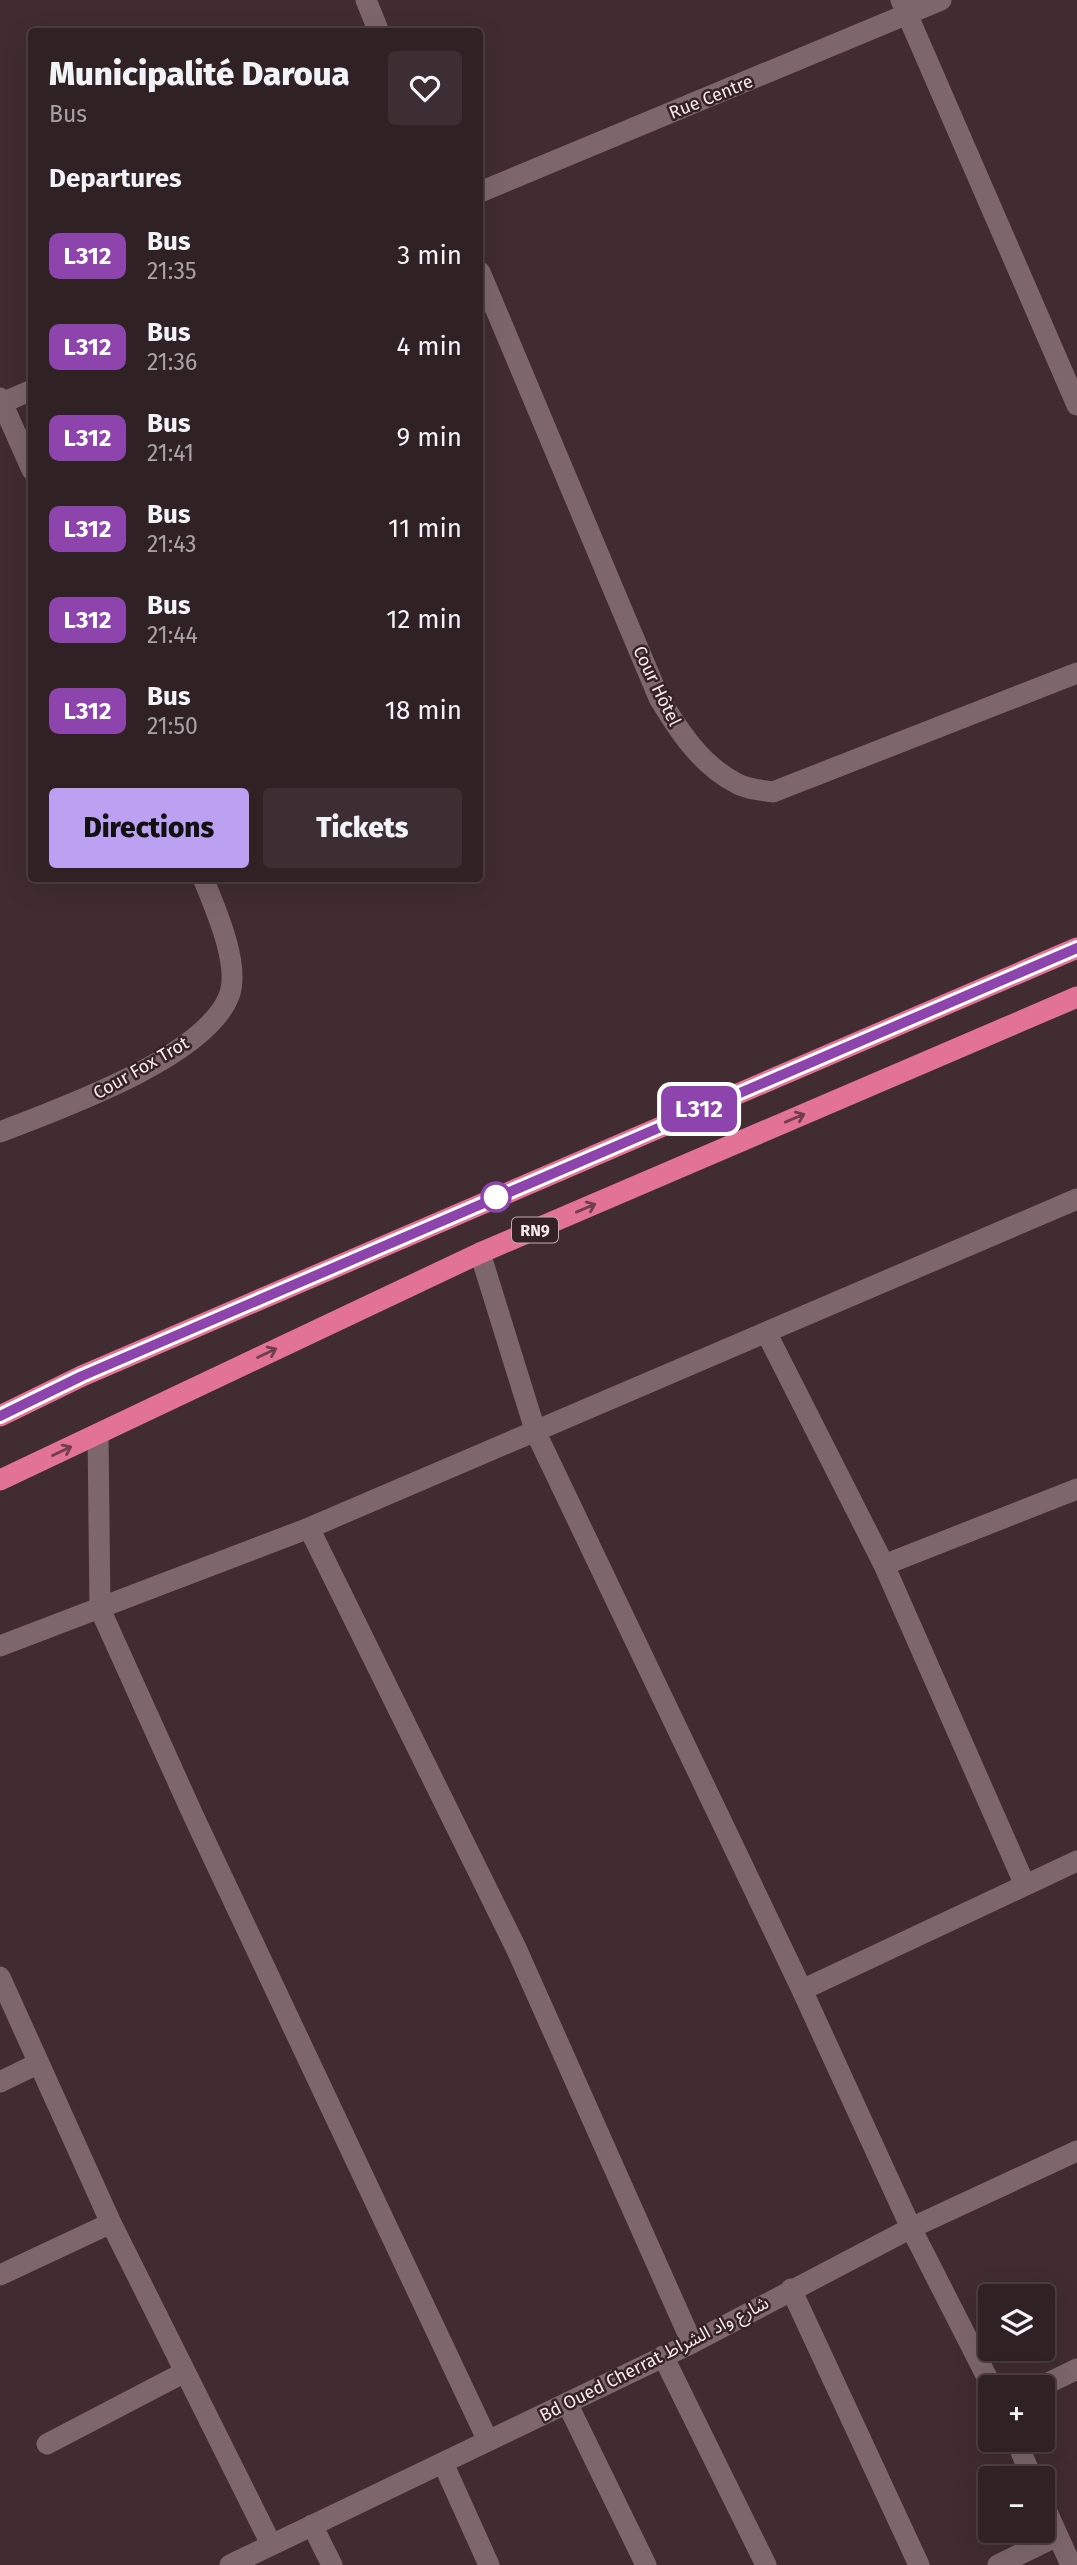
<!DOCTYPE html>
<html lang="en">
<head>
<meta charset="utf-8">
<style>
  :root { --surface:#302125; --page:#3c2e32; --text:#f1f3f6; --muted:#a8a3a7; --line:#4b3e42; --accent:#bca0f2 }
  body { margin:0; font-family:"Fira Sans","Noto Sans Arabic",sans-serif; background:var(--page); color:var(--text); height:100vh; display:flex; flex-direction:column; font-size:26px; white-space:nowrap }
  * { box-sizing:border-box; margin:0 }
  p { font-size:23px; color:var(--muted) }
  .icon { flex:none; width:38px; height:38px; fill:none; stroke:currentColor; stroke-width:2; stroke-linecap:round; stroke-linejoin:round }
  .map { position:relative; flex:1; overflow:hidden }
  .side { position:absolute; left:28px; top:28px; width:455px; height:854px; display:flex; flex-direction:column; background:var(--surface); border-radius:7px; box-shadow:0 7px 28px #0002,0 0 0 2px var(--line) }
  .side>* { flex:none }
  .badge { padding:0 14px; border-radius:10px; font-size:24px; line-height:46px }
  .tools { position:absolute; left:978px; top:2284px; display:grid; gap:14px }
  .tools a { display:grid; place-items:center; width:77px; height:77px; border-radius:7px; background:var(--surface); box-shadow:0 7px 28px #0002,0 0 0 2px var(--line); font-size:35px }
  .map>.badge { position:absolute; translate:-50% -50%; box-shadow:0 0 0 4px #fff }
  h2 { padding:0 21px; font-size:26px; line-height:63px }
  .round { display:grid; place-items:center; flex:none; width:74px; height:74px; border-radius:7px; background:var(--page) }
  .headline { display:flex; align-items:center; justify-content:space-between; height:119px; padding:0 21px }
  h1 { font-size:33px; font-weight:800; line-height:52px }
  .button { display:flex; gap:14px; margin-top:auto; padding:14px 21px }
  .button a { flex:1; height:80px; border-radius:7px; background:var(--accent); color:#111; font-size:28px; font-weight:800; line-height:80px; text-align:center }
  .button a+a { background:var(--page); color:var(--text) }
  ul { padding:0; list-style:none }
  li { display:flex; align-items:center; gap:21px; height:91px; padding:0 21px }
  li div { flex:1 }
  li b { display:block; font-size:26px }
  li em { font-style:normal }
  li .badge { min-width:77px; font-weight:700; text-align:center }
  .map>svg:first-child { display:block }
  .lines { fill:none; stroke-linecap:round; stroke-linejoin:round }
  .minor { stroke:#7d676c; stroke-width:21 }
  .trunk { stroke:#e27296; stroke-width:21 }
  .oneway { stroke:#723e4e }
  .line-casing { stroke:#fff; stroke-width:16 }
  .line { stroke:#8e44ad; stroke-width:10 }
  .stop-dot { fill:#fff; stroke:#8e44ad; stroke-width:3.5 }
  .labels { text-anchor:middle; stroke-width:5; stroke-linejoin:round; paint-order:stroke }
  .shield { fill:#352227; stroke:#bcadb1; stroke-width:2 }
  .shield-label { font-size:16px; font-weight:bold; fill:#f6e9ec }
  .street-label { font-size:18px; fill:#f6e9ec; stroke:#352227 }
</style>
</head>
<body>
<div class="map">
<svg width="1077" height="2565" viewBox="0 0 1077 2565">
  <rect width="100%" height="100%" fill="#402c31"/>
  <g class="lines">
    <!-- minor -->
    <path class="minor" d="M 366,0 L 379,32
      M 901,0 L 1077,405
      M 480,192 L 941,0
      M 480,272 L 659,698 C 679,731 701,765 736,783 C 746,789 761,790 773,792 L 1077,673
      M 0,398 L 32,470
      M 0,404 L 32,390
      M 0,1132 C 59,1109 205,1058 229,996 C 241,965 215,908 203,878
      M 480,1253 L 536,1433 L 802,1990 L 911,2228 L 992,2387
      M 766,1332 L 884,1565 L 1025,1885
      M 98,1434 L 100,1609 L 193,1815 L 488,2441
      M 309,1528 L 516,1948 L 692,2343
      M 884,1565 L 1077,1489
      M 0,1646 L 309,1528 L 1077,1199
      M 0,1977 L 111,2223 L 271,2544
      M 802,1990 L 1077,1861
      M 0,2082 L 39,2063
      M 0,2275 L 111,2223
      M 791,2289 L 919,2565
      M 663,2356 L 766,2565
      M 1040,2387 L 1077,2369
      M 567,2403 L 646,2565
      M 1016,2440 L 1032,2478
      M 47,2444 L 185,2372
      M 443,2463 L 489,2565
      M 1043,2503 L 1071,2565
      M 312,2525 L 332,2565
      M 230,2565 L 692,2343 L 911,2228 L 1077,2151
      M 998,2565 L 1057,2536"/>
    <!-- trunk -->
    <path class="trunk" d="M 0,1416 L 82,1376 L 1077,948
      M 0,1480 L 480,1253 L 1077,997"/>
  </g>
  <!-- one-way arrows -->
  <defs><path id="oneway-shaft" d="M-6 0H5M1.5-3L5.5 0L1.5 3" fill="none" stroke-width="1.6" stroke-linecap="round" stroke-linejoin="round" transform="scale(1.75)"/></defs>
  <g class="oneway">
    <use href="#oneway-shaft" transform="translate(795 1118) rotate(-23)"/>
    <use href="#oneway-shaft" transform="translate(586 1208) rotate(-23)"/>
    <use href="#oneway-shaft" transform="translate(267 1353) rotate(-25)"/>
    <use href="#oneway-shaft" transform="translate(62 1451) rotate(-25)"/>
  </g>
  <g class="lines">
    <defs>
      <path id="line" d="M 0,1416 L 82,1376 L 1077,948"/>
    </defs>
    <!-- line casing -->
    <use href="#line" class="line-casing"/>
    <!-- line -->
    <use href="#line" class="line"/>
  </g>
  <!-- markers -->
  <circle class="stop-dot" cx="496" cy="1197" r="14"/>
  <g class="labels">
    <!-- shield labels -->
    <rect class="shield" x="512" y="1217.5" width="46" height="25" rx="5"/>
    <g class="shield-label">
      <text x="535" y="1236">RN9</text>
    </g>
    <!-- street labels -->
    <g class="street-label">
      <text transform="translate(711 97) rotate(-22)" y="6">Rue Centre</text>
      <text transform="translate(657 686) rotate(64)" y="6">Cour Hôtel</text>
      <text transform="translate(141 1068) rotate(-30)" y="6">Cour Fox Trot</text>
      <text transform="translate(654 2359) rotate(-27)" y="6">Bd Oued Cherrat شارع واد الشراط</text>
    </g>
  </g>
</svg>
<div class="tools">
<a><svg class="icon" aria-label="layers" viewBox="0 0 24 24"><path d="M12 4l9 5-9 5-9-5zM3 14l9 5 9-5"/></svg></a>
<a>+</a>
<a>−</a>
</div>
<b class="badge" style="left:699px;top:1109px;background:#8e44ad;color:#fff">L312</b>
<section class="side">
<div class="headline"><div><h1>Municipalité Daroua</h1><p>Bus</p></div><a class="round"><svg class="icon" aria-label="heart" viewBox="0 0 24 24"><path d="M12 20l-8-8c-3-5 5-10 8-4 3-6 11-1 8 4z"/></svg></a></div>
<h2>Departures</h2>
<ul>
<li><span class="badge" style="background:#8e44ad;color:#fff">L312</span><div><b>Bus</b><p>21:35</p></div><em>3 min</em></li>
<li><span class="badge" style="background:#8e44ad;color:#fff">L312</span><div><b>Bus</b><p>21:36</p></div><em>4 min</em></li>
<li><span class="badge" style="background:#8e44ad;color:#fff">L312</span><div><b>Bus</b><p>21:41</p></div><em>9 min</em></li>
<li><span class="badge" style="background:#8e44ad;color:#fff">L312</span><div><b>Bus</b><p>21:43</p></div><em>11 min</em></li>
<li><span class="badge" style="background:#8e44ad;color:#fff">L312</span><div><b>Bus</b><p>21:44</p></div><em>12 min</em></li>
<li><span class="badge" style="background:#8e44ad;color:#fff">L312</span><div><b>Bus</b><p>21:50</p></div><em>18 min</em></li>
</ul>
<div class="button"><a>Directions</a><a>Tickets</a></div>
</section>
</div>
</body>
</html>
